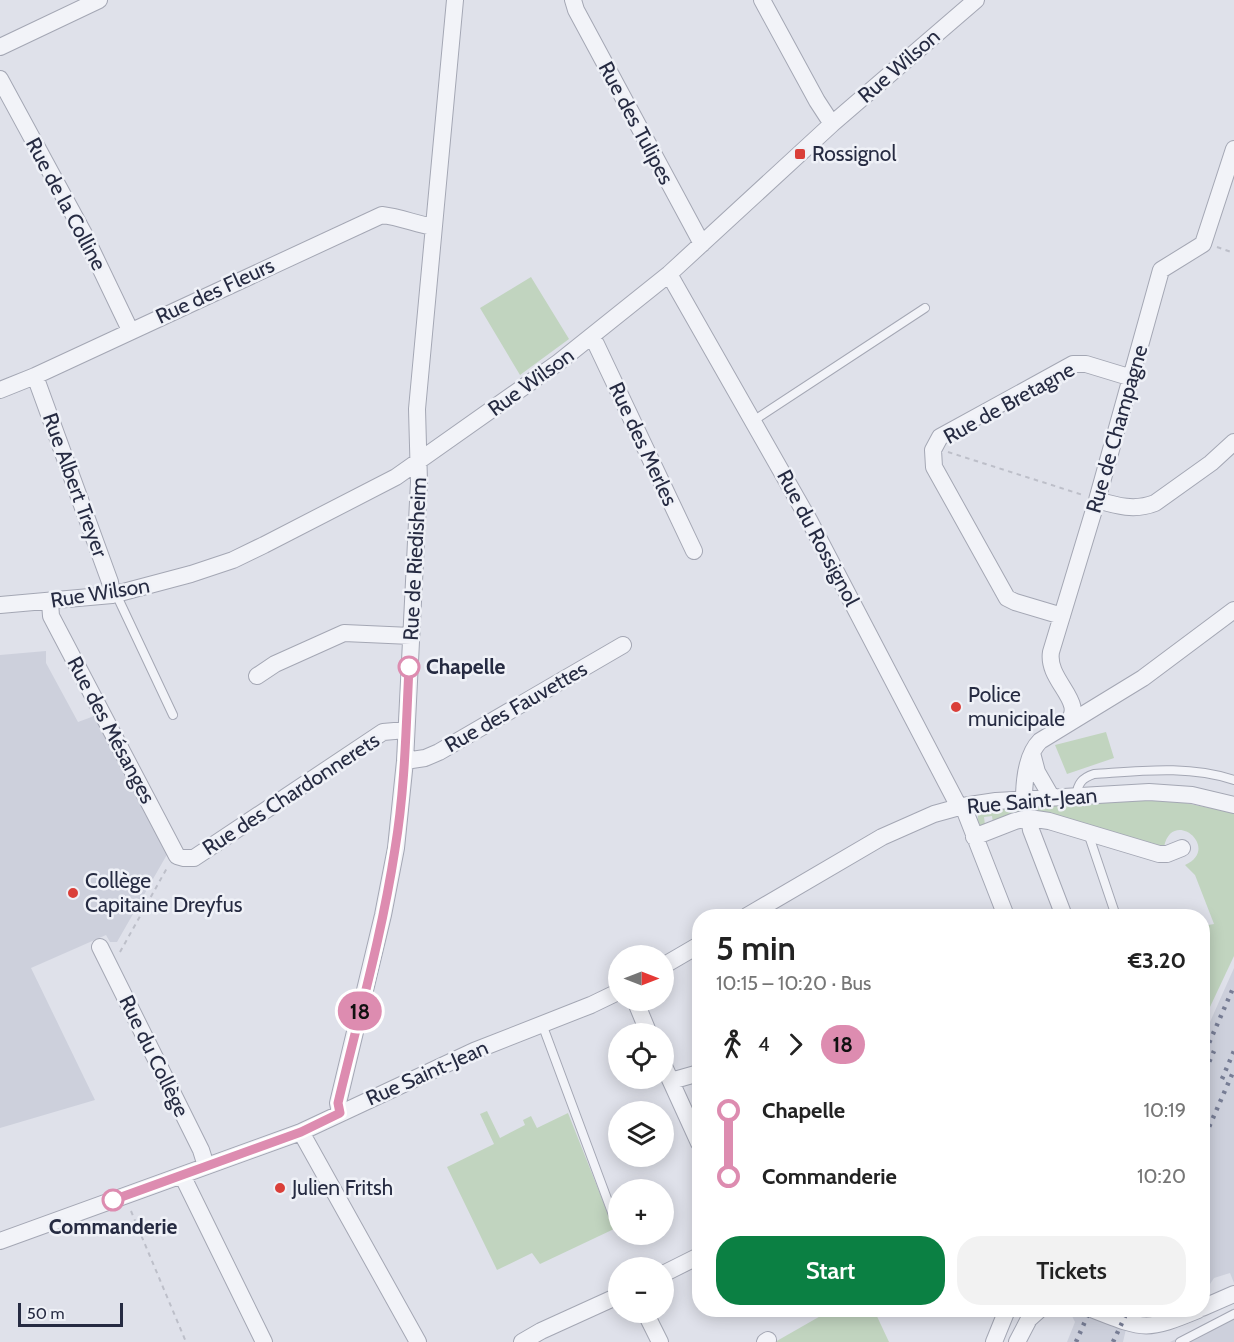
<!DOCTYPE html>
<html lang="en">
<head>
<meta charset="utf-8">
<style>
  :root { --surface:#fff; --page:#f2f2f2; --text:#222; --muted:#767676; --accent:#0b8043 }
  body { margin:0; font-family:Cabin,sans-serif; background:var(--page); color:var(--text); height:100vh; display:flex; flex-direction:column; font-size:22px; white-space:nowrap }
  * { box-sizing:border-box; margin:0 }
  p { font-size:20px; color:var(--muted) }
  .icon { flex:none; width:33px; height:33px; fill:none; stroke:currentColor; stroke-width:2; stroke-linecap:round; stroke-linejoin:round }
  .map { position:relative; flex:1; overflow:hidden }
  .sheet { position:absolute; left:692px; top:909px; width:518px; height:408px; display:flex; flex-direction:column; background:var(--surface); border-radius:24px; box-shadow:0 3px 15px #0003 }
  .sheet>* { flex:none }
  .badge { padding:0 12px; border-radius:20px; font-size:21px; line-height:39px }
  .needle { width:39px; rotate:90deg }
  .buttons { position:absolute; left:608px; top:945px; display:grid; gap:12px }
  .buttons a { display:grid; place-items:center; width:66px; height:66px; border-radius:50%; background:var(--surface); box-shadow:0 3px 15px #0003; font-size:30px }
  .scale { position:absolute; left:18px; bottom:15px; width:105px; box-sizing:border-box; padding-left:6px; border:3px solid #262b42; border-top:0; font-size:16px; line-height:21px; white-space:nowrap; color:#262b42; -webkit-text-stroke:4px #eff1f7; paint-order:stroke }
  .map>.badge { position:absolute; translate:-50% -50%; box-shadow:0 0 0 3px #fff }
  .legs { display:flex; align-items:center; gap:9px; height:66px; padding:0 24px; font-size:20px }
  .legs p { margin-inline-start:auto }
  .head { display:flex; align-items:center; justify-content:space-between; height:102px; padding:0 24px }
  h1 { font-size:33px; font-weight:600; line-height:45px }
  .primary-button { display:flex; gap:12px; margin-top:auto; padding:12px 24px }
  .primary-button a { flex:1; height:69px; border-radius:24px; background:var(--accent); color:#fff; font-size:24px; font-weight:600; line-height:69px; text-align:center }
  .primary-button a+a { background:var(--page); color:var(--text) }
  ul { padding:0 24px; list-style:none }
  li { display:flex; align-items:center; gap:21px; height:66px; font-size:22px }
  li i { display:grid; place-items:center; width:9px; height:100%; margin:0 8px; background:currentColor }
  li i::after { content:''; width:15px; height:15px; margin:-8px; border:4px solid; border-radius:50%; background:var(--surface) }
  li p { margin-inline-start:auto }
  li:first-child i { background:linear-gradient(#0000 50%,currentColor 0) }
  li:last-child i { background:linear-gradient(currentColor 50%,#0000 0) }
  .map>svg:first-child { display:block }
  .built { fill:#cdd0dc }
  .green { fill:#c1d4bf }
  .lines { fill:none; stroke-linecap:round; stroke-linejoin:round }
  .service-casing { stroke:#a4a7b4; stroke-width:10 }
  .minor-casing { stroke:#a4a7b4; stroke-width:18 }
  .path { stroke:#bdbfc9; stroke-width:2; stroke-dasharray:4.5 4.5; stroke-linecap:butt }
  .service { stroke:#f2f3f8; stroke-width:8 }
  .minor { stroke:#f2f3f8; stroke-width:16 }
  .rail { stroke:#777d95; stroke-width:4.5; stroke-dasharray:3 6; stroke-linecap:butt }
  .line-1-casing { stroke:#fff; stroke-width:14 }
  .line-1 { stroke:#dd8cb0; stroke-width:9 }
  .poi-dot { fill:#da3f39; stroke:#eff1f7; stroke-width:2 }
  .stop-1-dot { fill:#fff; stroke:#dd8cb0; stroke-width:3 }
  .labels { text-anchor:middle; stroke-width:5; stroke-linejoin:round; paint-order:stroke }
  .street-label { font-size:21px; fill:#262b42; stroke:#eff1f7 }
  .poi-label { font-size:21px; fill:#262b42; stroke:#eff1f7; text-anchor:start }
  .stop-label { font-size:21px; font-weight:bold; fill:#262b42; stroke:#eff1f7; text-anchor:start }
</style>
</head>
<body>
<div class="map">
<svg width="1234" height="1342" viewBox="0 0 1234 1342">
  <rect width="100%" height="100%" fill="#dfe1ea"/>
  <!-- built -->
  <path class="built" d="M 46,651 L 46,663 L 78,722 L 97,715 L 169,851 L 117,942 L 110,942 L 106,935 L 31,968 L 95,1100 L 0,1128 L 0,655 Z
    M 1234,968 L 1234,1283 L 1230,1273 L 1214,1278 L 1210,1284 L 1202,1287 L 1202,1040 Z
    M 1234,1308 L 1234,1342 L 1170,1342 L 1224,1315 Z
    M 1069,1310 L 1135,1310 L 1126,1329 L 1123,1342 L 1067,1342 L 1075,1322 Z"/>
  <!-- green -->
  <path class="green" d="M 531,277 L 569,339 L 520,375 L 480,308 Z
    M 1106,732 L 1114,758 L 1067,774 L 1055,745 Z
    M 1171,800 L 1234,813 L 1234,956 L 1202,1024 L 1202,926 L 1214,924 L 1195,875 L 1185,865 C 1222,848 1172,807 1164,847 L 1052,816 L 993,823 L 992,816 L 984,817 L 985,825 L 980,825 L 977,820 L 979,812 L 990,809 L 1086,802 Z
    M 487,1111 L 500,1138 L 525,1125 L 523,1120 L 531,1116 L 537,1128 L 568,1113 L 614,1229 L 540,1264 L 532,1253 L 497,1270 L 447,1167 L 494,1144 L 480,1114 Z
    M 831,1310 L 874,1310 L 889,1342 L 775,1342 Z"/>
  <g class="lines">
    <defs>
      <path id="service" d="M 753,421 L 925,308
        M 116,594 L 173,715
        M 1076,796 C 1078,783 1082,778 1094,774 C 1141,771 1188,765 1234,780
        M 1088,833 L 1116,916
        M 542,1024 L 616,1223
        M 1180,1342 L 1234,1314"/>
      <path id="minor" d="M 573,0 L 576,10 L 702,244
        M 762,0 L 817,101 L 832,124
        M 0,47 L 99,0
        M 0,79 L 83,232 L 130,330
        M 669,274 L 809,520 L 959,807
        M 591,338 L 596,344 L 694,551
        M 35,376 L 110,582 L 112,595
        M 0,390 L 35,376 L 382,215 C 400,217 416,224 433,227
        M 1097,500 C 1117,506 1135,511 1155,503 L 1211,463 L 1234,442
        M 50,602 L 51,616 L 177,856 L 184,858 L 194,858 L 383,732 L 406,730
        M 0,605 L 112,595 L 191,574 L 233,560 L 264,545 L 396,477 L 559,362 L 669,274 L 832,124 L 976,0
        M 1062,616 L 1015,602 L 1007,598 L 934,467 L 933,450 L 940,437 L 1073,364 L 1086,364 L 1132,378
        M 257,676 L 275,664 L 344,633 L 411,636
        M 1065,725 C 1090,703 1046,682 1051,652 L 1097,500 L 1161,270 L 1203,244 L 1234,149
        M 1032,753 L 1037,772 L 1052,798
        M 405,761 L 425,758 L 439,752 L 623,645
        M 1024,800 C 1024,781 1026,755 1040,741 L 1143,678 L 1234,610
        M 963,806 L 1006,916
        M 1029,818 L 1049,821 L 1159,854 L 1167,854 L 1182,848
        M 974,837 L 1015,821 L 1029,818 L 1031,830 L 1064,916
        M 747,916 L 882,837 L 934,814 L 963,806 L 996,801 L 1149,792 L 1192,795 L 1234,805
        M 100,947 L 201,1150 L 206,1166
        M 663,966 L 699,945
        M 635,1000 L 649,1034
        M 663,1064 L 699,1143
        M 671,1081 L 699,1073
        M 340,1113 L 338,1103 L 383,915 L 396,848 L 405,761 L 419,482 L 417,409 L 455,0
        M 301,1132 L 418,1342
        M 182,1175 L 264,1342
        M 0,1241 L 301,1132 L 474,1051 L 591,1005 L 618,992
        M 663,1274 L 699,1256
        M 1202,1308 L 1234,1294
        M 1094,1310 C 1145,1330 1147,1331 1198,1310
        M 645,1312 L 660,1342
        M 522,1342 L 541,1331 L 618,1296
        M 765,1342 L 768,1340
        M 994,1342 L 1007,1310
        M 1017,1342 L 1029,1319 L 1039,1310"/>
    </defs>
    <!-- service casing -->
    <use href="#service" class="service-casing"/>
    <!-- minor casing -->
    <use href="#minor" class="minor-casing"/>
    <!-- path -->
    <path class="path" d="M 1217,247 L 1234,253
      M 948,452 L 1083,495
      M 120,952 L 167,868
      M 131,1211 L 186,1342"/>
    <!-- service -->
    <use href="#service" class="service"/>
    <!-- minor -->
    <use href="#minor" class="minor"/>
    <!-- rail -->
    <path class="rail" d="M 1202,1059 L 1234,986
      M 1202,1078 L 1214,1051
      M 1222,1079 L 1234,1051
      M 1202,1143 L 1234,1070
      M 1076,1342 L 1090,1310
      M 1113,1342 L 1128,1310"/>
  </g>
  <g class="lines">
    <defs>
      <path id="line-1" d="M 113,1200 L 301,1132 L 340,1113 L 338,1103 C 358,1019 382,935 395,849 C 405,789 406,728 409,667"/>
    </defs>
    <!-- line-1 casing -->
    <use href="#line-1" class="line-1-casing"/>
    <!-- line-1 -->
    <use href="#line-1" class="line-1"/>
  </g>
  <!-- markers -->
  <g class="poi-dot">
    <rect x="794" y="148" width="12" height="12" rx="3"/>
    <circle cx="956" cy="707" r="6"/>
    <circle cx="73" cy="893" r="6"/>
    <circle cx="280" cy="1188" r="6"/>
  </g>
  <g class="stop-1-dot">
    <circle cx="409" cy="667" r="10"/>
    <circle cx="113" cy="1200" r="10"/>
  </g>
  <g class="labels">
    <!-- street labels -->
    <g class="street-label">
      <text transform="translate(899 66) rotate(-41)" y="7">Rue Wilson</text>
      <text transform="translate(636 123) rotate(62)" y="7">Rue des Tulipes</text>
      <text transform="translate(66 204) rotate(62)" y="7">Rue de la Colline</text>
      <text transform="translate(215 291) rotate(-25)" y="7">Rue des Fleurs</text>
      <text transform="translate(531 382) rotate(-36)" y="7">Rue Wilson</text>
      <text transform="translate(1009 403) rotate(-29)" y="7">Rue de Bretagne</text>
      <text transform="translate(1117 429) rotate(-74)" y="7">Rue de Champagne</text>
      <text transform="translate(643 444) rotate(65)" y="7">Rue des Merles</text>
      <text transform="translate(75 485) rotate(70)" y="7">Rue Albert Treyer</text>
      <text transform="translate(818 538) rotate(62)" y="7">Rue du Rossignol</text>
      <text transform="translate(415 559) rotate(-87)" y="7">Rue de Riedisheim</text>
      <text transform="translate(100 593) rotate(-9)" y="7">Rue Wilson</text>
      <text transform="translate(516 707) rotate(-30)" y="7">Rue des Fauvettes</text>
      <text transform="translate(111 730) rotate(62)" y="7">Rue des Mésanges</text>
      <text transform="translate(291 794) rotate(-33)" y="7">Rue des Chardonnerets</text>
      <text transform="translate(1032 801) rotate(-5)" y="7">Rue Saint-Jean</text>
      <text transform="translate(154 1056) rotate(64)" y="7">Rue du Collège</text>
      <text transform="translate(427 1073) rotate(-24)" y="7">Rue Saint-Jean</text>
    </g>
    <!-- poi labels -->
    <g class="poi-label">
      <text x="812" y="161">Rossignol</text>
      <text x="968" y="702">Police<tspan x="968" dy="24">municipale</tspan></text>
      <text x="85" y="888">Collège<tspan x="85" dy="24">Capitaine Dreyfus</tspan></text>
      <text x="292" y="1195">Julien Fritsh</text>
    </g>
    <!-- stop labels -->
    <g class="stop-label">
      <text x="426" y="674">Chapelle</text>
      <text x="113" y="1234" text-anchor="middle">Commanderie</text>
    </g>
  </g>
</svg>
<div class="buttons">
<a><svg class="needle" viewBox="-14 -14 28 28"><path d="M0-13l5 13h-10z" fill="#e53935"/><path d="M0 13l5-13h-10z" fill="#767676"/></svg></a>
<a><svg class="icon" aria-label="locate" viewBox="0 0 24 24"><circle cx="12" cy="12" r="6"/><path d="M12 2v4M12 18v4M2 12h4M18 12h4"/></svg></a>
<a><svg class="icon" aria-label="layers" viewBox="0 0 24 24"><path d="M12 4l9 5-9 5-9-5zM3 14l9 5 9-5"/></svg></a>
<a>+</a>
<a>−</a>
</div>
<div class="scale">50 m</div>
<b class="badge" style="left:360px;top:1011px;background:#dd8cb0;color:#111">18</b>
<section class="sheet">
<div class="head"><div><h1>5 min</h1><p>10:15 – 10:20 · Bus</p></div><b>€3.20</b></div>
<div class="legs"><svg class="icon" aria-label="walk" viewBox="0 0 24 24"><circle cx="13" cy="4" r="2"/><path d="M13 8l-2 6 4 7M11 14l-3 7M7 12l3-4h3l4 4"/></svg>4<svg class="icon" aria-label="forward" viewBox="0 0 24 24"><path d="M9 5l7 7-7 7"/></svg><b class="badge" style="background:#dd8cb0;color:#111">18</b></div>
<ul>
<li><i style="color:#dd8cb0"></i><b>Chapelle</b><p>10:19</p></li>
<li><i style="color:#dd8cb0"></i><b>Commanderie</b><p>10:20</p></li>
</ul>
<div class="primary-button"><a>Start</a><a>Tickets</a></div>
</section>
</div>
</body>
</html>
